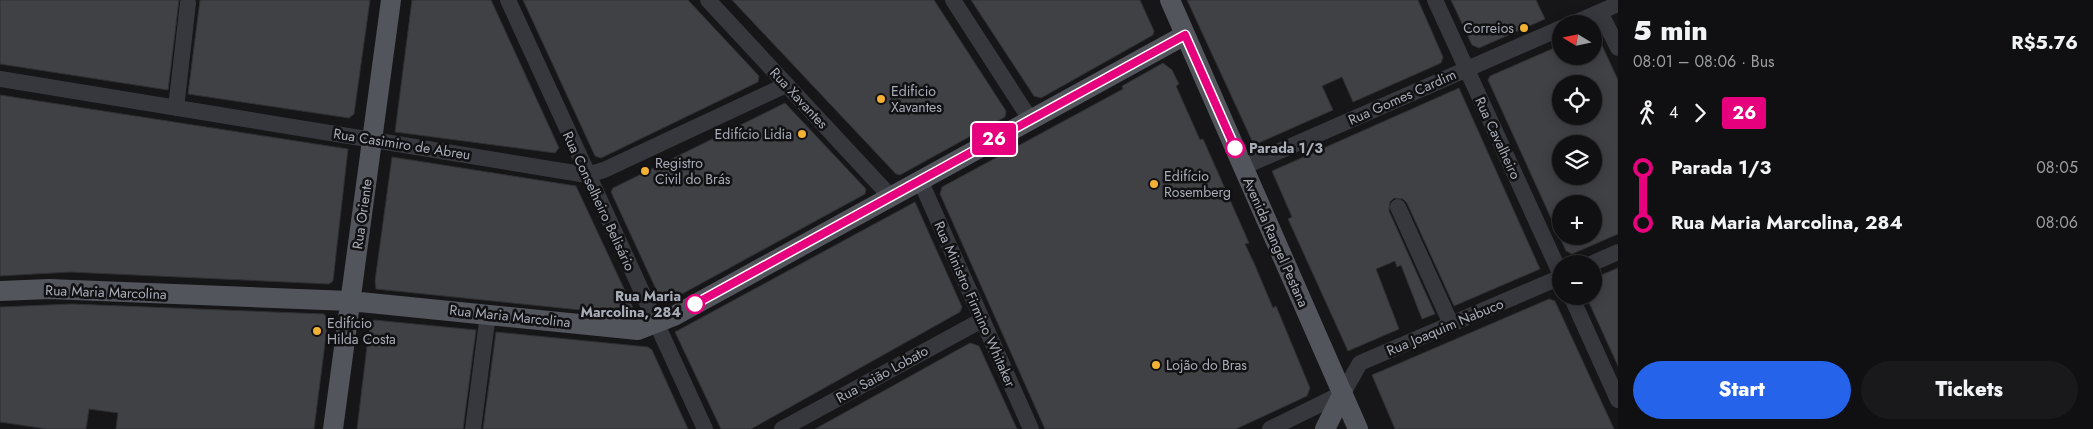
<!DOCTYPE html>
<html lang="en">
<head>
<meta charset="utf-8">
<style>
  :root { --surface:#101012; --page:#19191b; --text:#f1f3f6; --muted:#9c9d9f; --line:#303032; --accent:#2563eb }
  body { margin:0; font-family:Jost,sans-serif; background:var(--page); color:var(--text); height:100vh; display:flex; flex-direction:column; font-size:19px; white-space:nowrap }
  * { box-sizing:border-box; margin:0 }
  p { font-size:16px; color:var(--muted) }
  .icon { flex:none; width:28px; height:28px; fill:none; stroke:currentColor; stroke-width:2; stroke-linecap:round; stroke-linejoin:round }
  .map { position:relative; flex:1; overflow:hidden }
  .panel { display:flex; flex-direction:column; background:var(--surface); width:475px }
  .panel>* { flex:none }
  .badge { padding:0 10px; border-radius:4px; font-size:18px; line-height:32px }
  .needle { width:32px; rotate:280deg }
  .buttons { position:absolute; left:1552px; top:15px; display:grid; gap:10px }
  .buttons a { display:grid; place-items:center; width:50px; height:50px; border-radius:50%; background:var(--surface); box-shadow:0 2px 12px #0003,0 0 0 1px var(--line); font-size:25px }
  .map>.badge { position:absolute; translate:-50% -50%; box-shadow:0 0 0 2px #fff }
  .legs { display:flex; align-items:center; gap:8px; height:55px; padding:0 15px; font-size:16px }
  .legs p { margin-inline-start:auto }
  .headline { display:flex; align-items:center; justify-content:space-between; height:85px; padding:0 15px }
  h1 { font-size:28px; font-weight:800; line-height:38px }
  .action { display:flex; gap:10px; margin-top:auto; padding:10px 15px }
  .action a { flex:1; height:58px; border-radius:30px; background:var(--accent); color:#fff; font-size:20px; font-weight:800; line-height:58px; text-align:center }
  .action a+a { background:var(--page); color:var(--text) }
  ul { padding:0 15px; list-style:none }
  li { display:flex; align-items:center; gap:18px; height:55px; font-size:19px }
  li i { display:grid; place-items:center; width:8px; height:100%; margin:0 6px; background:currentColor }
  li i::after { content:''; width:12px; height:12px; margin:-6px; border:4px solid; border-radius:50%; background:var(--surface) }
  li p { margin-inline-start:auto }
  li:first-child i { background:linear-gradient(#0000 50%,currentColor 0) }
  li:last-child i { background:linear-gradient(currentColor 50%,#0000 0) }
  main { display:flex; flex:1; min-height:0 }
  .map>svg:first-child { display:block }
  .building { fill:#404145; stroke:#303034; fill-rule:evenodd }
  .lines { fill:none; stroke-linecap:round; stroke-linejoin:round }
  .minor { stroke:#37383d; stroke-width:16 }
  .major { stroke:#53555c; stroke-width:20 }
  .line-1-casing { stroke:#fff; stroke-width:11 }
  .line-1 { stroke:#e6007e; stroke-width:8 }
  .poi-dot { fill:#f2b134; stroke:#111113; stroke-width:2 }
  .stop-1-dot { fill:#fff; stroke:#e6007e; stroke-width:2.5 }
  .labels { text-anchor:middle; stroke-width:5; stroke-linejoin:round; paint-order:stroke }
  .poi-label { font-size:14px; fill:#a8adb8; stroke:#111113; text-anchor:start }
  .street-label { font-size:14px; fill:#a8adb8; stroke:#111113 }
  .stop-label { font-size:14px; font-weight:bold; fill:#a8adb8; stroke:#111113; text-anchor:start }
</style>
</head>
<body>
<main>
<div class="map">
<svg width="1618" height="429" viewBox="0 0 1618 429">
  <rect width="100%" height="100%" fill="#161618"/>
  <!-- building -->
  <path class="building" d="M 0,0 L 179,0 L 168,90 L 0,64 Z
    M 200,0 L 370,0 L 354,114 L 349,118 L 188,94 Z
    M 412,0 L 491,0 L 559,148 L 555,153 L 395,132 Z
    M 523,0 L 688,0 L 759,76 L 758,82 L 601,158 L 595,156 Z
    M 732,0 L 934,0 L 1006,111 L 1005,117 L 900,175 L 896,174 Z
    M 971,0 L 1140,0 L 1154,31 L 1153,35 L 1041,98 L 1034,96 Z
    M 1187,0 L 1418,0 L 1443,57 L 1441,63 L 1353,102 L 1342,77 L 1322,86 L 1333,110 L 1254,145 Z
    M 1451,0 L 1536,0 L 1545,19 L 1479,48 L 1472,45 Z
    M 1594,28 L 1618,80 L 1618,234 L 1572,254 L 1566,251 L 1488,80 L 1490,76 L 1561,45 L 1561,56 L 1594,56 ZM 1561,84 L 1594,84 L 1594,116 L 1561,116 ZM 1561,144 L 1594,144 L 1594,176 L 1561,176 ZM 1561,204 L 1594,204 L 1594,236 L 1561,236 Z
    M 1163,63 L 1172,70 L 1179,84 L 1176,86 L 1200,140 L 1203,139 L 1215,166 L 1249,243 L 1245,244 L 1254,263 L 1273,308 L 1276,306 L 1310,388 L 1307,396 L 1236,429 L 1045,429 L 940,194 L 942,187 L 1123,89 L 1122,86 Z
    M 1459,88 L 1540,269 L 1454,306 L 1407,203 L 1403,199 L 1394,198 L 1390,202 L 1389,211 L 1435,314 L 1422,319 L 1401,265 L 1397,267 L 1395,261 L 1376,269 L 1399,329 L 1348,351 L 1288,219 L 1292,217 L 1272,171 Z
    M 0,95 L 348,149 L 333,281 L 329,284 L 70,272 L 0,276 Z
    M 785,103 L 866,189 L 865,194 L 669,301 L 661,300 L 611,192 L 613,188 Z
    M 392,157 L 576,186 L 634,310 L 629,315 L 376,289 L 375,281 Z
    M 915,202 L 962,307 L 960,312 L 751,429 L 721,429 L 675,332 Z
    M 1618,268 L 1618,366 L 1586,296 L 1594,296 L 1594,278 Z
    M 1549,299 L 1555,301 L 1614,429 L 1395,429 L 1372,375 Z
    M 72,304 L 324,314 L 328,320 L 314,429 L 116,429 L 118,413 L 89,409 L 86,429 L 47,429 L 0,422 L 0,307 Z
    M 374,320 L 476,330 L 463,429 L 357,429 L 368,338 L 371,322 Z
    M 496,332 L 648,347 L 652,350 L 688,429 L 483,429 Z
    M 970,343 L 979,346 L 1017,429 L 815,429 Z"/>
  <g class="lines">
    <!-- minor -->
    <path class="minor" d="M 508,0 L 705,429
      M 708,0 L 890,196
      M 953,0 L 1030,119
      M 1435,0 L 1561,275
      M 1600,12 L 1618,48
      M 1572,24 L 1618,4
      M 0,79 L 587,175 L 604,170 L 786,85
      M 176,108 L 188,3
      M 1243,167 L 1561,28
      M 920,180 L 1031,429
      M 1398,207 L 1451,324
      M 1591,264 L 1618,252
      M 1571,296 L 1618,400
      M 473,429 L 488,314
      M 782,429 L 982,320
      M 1270,429 L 1343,393 L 1360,363 L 1561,277"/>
    <!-- major -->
    <path class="major" d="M 1170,0 L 1358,429
      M 0,291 L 49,289 L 350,301 L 638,330 L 674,316 L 1185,35
      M 333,429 L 391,0
      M 1325,429 L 1343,393"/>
  </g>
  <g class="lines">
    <defs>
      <path id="line-1" d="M 695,304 L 1185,35 L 1235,148"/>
    </defs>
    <!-- line-1 casing -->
    <use href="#line-1" class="line-1-casing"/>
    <!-- line-1 -->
    <use href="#line-1" class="line-1"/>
  </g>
  <!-- markers -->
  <g class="poi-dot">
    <circle cx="1524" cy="28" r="5"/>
    <circle cx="881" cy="99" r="5"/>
    <circle cx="802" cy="134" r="5"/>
    <circle cx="645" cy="171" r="5"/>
    <circle cx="1154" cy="184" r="5"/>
    <circle cx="317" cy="331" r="5"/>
    <circle cx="1156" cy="365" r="5"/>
  </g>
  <g class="stop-1-dot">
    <circle cx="1235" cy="148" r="9"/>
    <circle cx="695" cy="304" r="9"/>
  </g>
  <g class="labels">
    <!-- poi labels -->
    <g class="poi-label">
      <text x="1514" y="33" text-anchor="end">Correios</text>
      <text x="891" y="96">Edificio<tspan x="891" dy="16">Xavantes</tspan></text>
      <text x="792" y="139" text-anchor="end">Edifício Lidia</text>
      <text x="655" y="168">Registro<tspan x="655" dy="16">Civil do Brás</tspan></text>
      <text x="1164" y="181">Edifício<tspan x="1164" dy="16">Rosemberg</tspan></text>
      <text x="327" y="328">Edifício<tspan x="327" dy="16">Hilda Costa</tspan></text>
      <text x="1166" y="370">Lojão do Bras</text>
    </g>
    <!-- street labels -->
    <g class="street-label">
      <text transform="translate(1402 97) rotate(-24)" y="5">Rua Gomes Cardim</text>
      <text transform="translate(799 98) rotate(47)" y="5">Rua Xavantes</text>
      <text transform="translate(1498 138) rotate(65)" y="5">Rua Cavalheiro</text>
      <text transform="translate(402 144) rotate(9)" y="5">Rua Casimiro de Abreu</text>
      <text transform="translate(599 201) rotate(65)" y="5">Rua Conselheiro Belisário</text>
      <text transform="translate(362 214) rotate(-82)" y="5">Rua Oriente</text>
      <text transform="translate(1276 242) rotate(66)" y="5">Avenida Rangel Pestana</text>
      <text transform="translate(106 292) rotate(2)" y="5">Rua Maria Marcolina</text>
      <text transform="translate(975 304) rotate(66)" y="5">Rua Ministro Firmino Whitaker</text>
      <text transform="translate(510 316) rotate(6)" y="5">Rua Maria Marcolina</text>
      <text transform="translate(1445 327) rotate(-23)" y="5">Rua Joaquim Nabuco</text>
      <text transform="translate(882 374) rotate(-29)" y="5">Rua Saião Lobato</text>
    </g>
    <!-- stop labels -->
    <g class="stop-label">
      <text x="1249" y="153">Parada 1/3</text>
      <text x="681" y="301" text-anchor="end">Rua Maria<tspan x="681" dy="16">Marcolina, 284</tspan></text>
    </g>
  </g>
</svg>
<div class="buttons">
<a><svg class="needle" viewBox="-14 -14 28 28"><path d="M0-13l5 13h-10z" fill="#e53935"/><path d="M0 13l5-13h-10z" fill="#9c9d9f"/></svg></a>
<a><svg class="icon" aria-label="locate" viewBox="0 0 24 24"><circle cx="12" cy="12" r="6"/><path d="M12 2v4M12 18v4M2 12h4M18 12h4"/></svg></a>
<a><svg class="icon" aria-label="layers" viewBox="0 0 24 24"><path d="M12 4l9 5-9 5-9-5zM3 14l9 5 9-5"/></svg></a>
<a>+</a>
<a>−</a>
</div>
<b class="badge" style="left:994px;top:139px;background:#e6007e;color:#fff">26</b>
</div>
<section class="panel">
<div class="headline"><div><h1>5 min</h1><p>08:01 – 08:06 · Bus</p></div><b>R$5.76</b></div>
<div class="legs"><svg class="icon" aria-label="walk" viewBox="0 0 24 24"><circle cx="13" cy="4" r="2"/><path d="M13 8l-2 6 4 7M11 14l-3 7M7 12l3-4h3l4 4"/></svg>4<svg class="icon" aria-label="forward" viewBox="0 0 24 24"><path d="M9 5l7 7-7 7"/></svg><b class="badge" style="background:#e6007e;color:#fff">26</b></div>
<ul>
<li><i style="color:#e6007e"></i><b>Parada 1/3</b><p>08:05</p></li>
<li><i style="color:#e6007e"></i><b>Rua Maria Marcolina, 284</b><p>08:06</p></li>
</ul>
<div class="action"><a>Start</a><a>Tickets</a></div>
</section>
</main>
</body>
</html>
